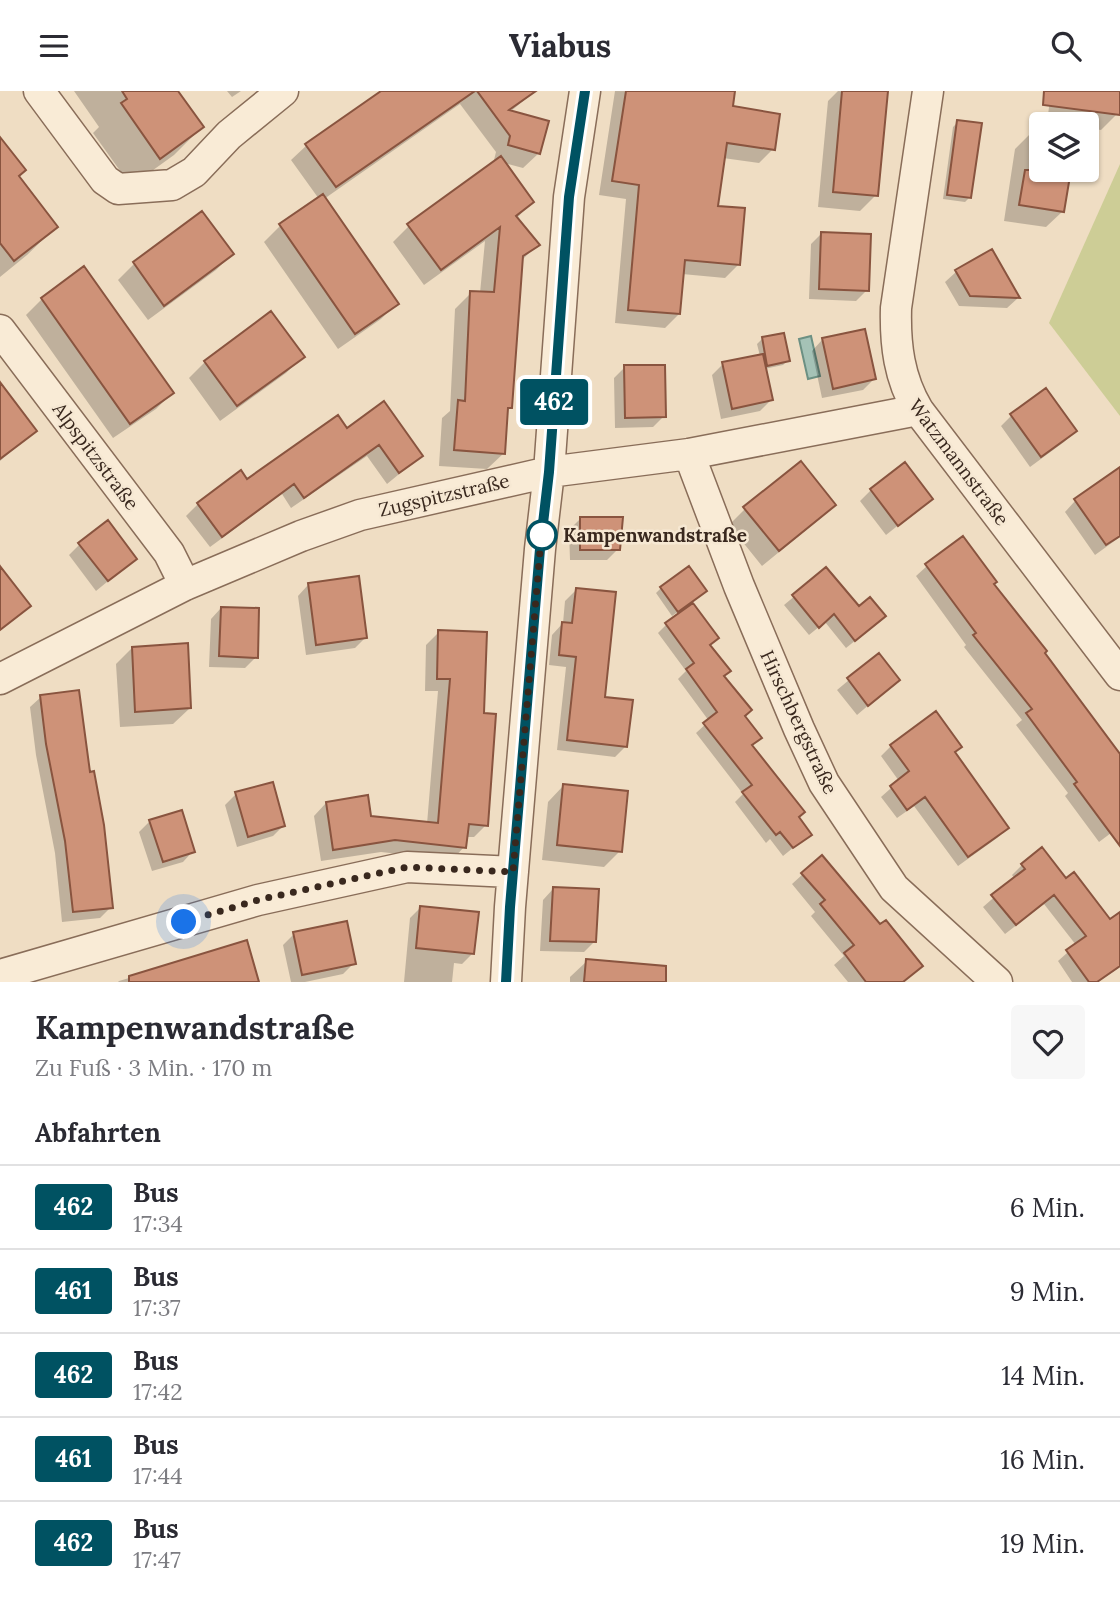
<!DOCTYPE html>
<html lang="de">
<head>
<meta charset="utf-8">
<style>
  :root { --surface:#fff; --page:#f7f7f7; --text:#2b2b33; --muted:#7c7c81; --line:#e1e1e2 }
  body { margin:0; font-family:Lora,serif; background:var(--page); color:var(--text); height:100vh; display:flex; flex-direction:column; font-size:26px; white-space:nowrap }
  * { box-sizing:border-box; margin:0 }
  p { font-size:23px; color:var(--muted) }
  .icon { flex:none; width:38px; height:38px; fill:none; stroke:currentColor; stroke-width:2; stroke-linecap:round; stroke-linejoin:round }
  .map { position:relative; height:891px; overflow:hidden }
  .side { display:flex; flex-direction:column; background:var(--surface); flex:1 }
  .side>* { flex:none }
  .badge { padding:0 14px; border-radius:5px; font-size:24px; line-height:46px }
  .buttons { position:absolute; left:1029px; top:21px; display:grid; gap:14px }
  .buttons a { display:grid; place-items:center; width:70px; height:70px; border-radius:7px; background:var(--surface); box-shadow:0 2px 5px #0004; font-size:35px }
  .you { position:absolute; width:35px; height:35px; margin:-18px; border:5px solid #fff; border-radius:50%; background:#1a73e8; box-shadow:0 0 0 10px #1a73e833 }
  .map>.badge { position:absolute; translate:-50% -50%; box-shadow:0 0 0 4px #fff }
  h2 { padding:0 35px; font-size:26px; line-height:63px }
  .round { display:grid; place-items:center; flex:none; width:74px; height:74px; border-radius:7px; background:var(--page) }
  .head { display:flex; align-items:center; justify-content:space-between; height:119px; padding:0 35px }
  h1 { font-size:33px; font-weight:700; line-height:52px }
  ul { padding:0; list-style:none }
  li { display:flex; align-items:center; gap:21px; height:84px; padding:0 35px; border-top:2px solid var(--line) }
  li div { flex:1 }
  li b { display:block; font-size:26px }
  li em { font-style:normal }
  li .badge { min-width:77px; font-weight:700; text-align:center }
  header { display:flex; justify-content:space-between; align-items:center; height:91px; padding:0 35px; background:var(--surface); font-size:32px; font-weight:700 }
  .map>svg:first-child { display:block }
  .green { fill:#cdcd96 }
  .water { fill:#a5c2b6; stroke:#6c9083; stroke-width:2 }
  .shadow { fill:#0003 }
  .building { fill:#ce9278; stroke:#89543f; stroke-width:2 }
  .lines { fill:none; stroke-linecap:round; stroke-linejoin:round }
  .minor-casing { stroke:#896d59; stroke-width:33 }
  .minor { stroke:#f9ebd6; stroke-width:30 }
  .line-casing { stroke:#fff; stroke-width:16 }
  .line { stroke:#005262; stroke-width:10 }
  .walk { stroke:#39281e; stroke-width:7; stroke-dasharray:0 12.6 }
  .stop-dot { fill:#fff; stroke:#005262; stroke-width:3.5 }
  .labels { text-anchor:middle; stroke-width:5; stroke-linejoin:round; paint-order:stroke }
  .street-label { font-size:19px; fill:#39281e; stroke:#f6e8d3 }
  .stop-label { font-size:19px; font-weight:bold; fill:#39281e; stroke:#f6e8d3; text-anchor:start }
</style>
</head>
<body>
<header><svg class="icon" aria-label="menu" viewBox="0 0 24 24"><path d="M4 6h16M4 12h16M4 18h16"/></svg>Viabus<svg class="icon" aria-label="search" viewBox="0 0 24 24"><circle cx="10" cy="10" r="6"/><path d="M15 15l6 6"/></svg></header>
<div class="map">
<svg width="1120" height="891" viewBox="0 0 1120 891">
  <rect width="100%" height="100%" fill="#efddc3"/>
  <!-- green -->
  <path class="green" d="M 1120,73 L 1120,325 L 1049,232 Z"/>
  <!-- water -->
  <path class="water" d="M 811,245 L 820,285 L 808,288 L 799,248 Z"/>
  <!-- shadow -->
  <path class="shadow" d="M 74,0 L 176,0 L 202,36 L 174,64 L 131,95 L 93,42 L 99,36 Z
    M 227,0 L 241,0 L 232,6 Z
    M 384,0 L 535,0 L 510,21 L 539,62 L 523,77 L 504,72 L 532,111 L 516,128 L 537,154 L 521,170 L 510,316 L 506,321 L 504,362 L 487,378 L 439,375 L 442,327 L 450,320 L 455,218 L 471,202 L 480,202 L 485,150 L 424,194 L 393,151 L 409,135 L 497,70 L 494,69 L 496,61 L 460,13 L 324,108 L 397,212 L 381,228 L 338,258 L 264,151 L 280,135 L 319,108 L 291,69 L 307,54 Z
    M 615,0 L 733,0 L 731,17 L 773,58 L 759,72 L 723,67 L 716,116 L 739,173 L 725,187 L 682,183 L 679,223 L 665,237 L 615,232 L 626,108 L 599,104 Z
    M 838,0 L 886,0 L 876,104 L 860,120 L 818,116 L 828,10 Z
    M 1051,0 L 1120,0 L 1117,23 L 1101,39 L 1087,37 L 1087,33 L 1047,32 Z
    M 958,31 L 970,106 L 965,111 L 943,108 L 953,36 Z
    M 1031,42 L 1041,44 L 1041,79 L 1069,79 L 1063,120 L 1046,136 L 1004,130 L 1015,58 Z
    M 0,49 L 17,86 L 56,136 L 27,164 L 0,186 Z
    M 202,123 L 232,163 L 216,179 L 148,229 L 118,189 L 134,173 Z
    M 822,142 L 867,199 L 856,210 L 809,208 L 811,153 Z
    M 991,160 L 1018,207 L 1007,217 L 959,215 L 945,191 L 956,181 Z
    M 42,208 L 172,302 L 156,318 L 113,347 L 26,224 Z
    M 762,248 L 788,269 L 783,274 L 764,278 L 771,309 L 760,320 L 721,328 L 712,284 L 723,273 L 760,265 L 757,253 Z
    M 822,249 L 874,288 L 863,299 L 822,307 L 812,260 Z
    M 302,266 L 286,282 L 220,330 L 189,287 L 205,271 Z
    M 625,276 L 664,325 L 653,336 L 615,337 L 614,287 Z
    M 0,294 L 35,340 L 0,370 Z
    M 1011,325 L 1075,340 L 1064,351 L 1030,376 L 1001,335 Z
    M 347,339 L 421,365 L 387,393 L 367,365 L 291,417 L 282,403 L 210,456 L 186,425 L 198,413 Z
    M 1120,393 L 1120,446 L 1095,464 L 1065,421 L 1075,410 Z
    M 871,399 L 931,408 L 886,444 L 860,410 Z
    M 833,414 L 817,430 L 762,475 L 729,434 L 745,418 Z
    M 580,428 L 618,458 L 607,469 L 570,469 L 569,439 Z
    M 80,453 L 135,468 L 96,500 L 69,464 Z
    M 927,475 L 1043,562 L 1120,666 L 1120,746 L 1115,739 L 1099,751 L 1065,705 L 1068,702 L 1016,634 L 1022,629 L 964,556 L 966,554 L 916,485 Z
    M 826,479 L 876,533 L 846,557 L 825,531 L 809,544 L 784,514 Z
    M 308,494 L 365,547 L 355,557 L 306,564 L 298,505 Z
    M 661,497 L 700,505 L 672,525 L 656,502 Z
    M 576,499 L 603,608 L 626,655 L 615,666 L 557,659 L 566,576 L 549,574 L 552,544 L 563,532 L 565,510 Z
    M 221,517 L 256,566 L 245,577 L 209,576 L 211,528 Z
    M 666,534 L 709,555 L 743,626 L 760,646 L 751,655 L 810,743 L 783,765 L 770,748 L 766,752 L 735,711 L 743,703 L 696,642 L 709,630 L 678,588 L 686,580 L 658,542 Z
    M 439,541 L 482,623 L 486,734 L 474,746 L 465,746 L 464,756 L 452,769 L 381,761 L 321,770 L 314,725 L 326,712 L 369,726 L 427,733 L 438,600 L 425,600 L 426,554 Z
    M 132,557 L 190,617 L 173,633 L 120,636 L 116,573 Z
    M 879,564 L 898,589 L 857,624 L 837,599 Z
    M 41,606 L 111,816 L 100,827 L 62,831 L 55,762 L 36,664 L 30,616 Z
    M 891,655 L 953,662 L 1007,737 L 997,747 L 958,775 L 914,715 L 897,727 L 881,706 L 899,690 L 881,665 Z
    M 564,694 L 620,760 L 604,776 L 542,769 L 548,711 Z
    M 236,703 L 283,735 L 273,745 L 237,756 L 225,714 Z
    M 150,730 L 193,760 L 183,771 L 152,780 L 139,741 Z
    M 1042,759 L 1066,790 L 1110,831 L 1120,827 L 1120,876 L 1098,891 L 1072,891 L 1058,870 L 1076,854 L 1044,813 L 1005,843 L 983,816 L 1015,788 L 1012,784 L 1022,774 Z
    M 803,783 L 880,836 L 920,875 L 903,891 L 848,891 L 834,874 L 844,865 L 811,825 L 815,821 L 792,793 Z
    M 553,798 L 595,850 L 584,861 L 540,860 L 543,809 Z
    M 421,816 L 473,862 L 462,873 L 454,872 L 452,891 L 404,891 L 410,827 Z
    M 294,843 L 354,872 L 343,883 L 305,891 L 291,891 L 283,854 Z
    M 193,868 L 257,891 L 118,891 L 119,890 Z
    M 587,870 L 633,891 L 570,891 L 570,886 Z"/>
  <!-- building -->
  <path class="building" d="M 122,0 L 178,0 L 204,36 L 160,68 L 121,12 L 127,8 Z
    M 381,0 L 475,0 L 336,96 L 305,53 Z
    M 477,0 L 536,0 L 509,19 L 549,30 L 540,63 L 508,54 L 510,45 Z
    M 626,0 L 735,0 L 733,15 L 780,23 L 775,59 L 727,52 L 718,115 L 745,117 L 740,174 L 685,169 L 680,223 L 628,219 L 639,94 L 612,90 Z
    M 842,0 L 888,0 L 878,105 L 833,101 Z
    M 1044,0 L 1120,0 L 1120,24 L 1043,14 Z
    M 957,29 L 982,32 L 971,107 L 947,104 Z
    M 0,46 L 26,79 L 19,85 L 58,136 L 14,170 L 0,152 Z
    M 501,65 L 534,111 L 516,125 L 540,154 L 523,165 L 512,317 L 508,317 L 505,363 L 454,359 L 458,309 L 465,310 L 470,200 L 494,201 L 500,136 L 441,179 L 407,133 Z
    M 1025,79 L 1071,79 L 1064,121 L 1019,114 Z
    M 323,103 L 399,213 L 355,243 L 279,133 Z
    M 202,120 L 234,163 L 164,215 L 133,171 Z
    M 821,141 L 871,143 L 869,200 L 819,198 Z
    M 992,158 L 1020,207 L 970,205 L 955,179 Z
    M 84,175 L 174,302 L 130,333 L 41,207 Z
    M 271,220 L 305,266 L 237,315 L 204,270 Z
    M 865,238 L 876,288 L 833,298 L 822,247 Z
    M 784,242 L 790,270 L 767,275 L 762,246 Z
    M 763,263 L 773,309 L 732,318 L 722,271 Z
    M 624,274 L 665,274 L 666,326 L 625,327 Z
    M 0,291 L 37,340 L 0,368 Z
    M 1046,297 L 1077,340 L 1041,366 L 1010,323 Z
    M 384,310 L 423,365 L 399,382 L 379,354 L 304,407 L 294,393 L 222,446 L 197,412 L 241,379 L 247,388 L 338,324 L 347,337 Z
    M 801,370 L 836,414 L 779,460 L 743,416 Z
    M 905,371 L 933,408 L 898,435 L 870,398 Z
    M 1120,376 L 1120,445 L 1106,454 L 1074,408 Z
    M 580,426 L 623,426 L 620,459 L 580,459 Z
    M 108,429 L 137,468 L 108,490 L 78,452 Z
    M 963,445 L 997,491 L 994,493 L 1047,560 L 1045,562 L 1120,663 L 1120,755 L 1074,693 L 1077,691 L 1026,622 L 1032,618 L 973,544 L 976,542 L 925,473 Z
    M 0,475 L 31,515 L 0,539 Z
    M 689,475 L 707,500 L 678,521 L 660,496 Z
    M 826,476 L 859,515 L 870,506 L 886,525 L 855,550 L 834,523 L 819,537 L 792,504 Z
    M 359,485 L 367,547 L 316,554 L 308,492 Z
    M 576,497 L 616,501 L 605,606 L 633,609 L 627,656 L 567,649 L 576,566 L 559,564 L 562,531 L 572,532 Z
    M 693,512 L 719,547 L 710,554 L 731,580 L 724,585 L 752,619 L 745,625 L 762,647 L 752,654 L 805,721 L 799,726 L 812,744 L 793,757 L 780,741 L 776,744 L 742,701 L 752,694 L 703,632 L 717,621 L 686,578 L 694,572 L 665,532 Z
    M 221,516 L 259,517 L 258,567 L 219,565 Z
    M 438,539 L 487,541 L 484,622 L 496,623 L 488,735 L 469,733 L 466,757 L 395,749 L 333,759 L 326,711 L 368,704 L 371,725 L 438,732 L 450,588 L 437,588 Z
    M 188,552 L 191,617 L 135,621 L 132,556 Z
    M 879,562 L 900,589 L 868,615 L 847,587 Z
    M 79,599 L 90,681 L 94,680 L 104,734 L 113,817 L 73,821 L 65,750 L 46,653 L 40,604 Z
    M 936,620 L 962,656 L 955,661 L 1009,737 L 968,766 L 925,706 L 907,719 L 890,695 L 909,680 L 890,654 Z
    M 273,691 L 285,735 L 248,746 L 235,701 Z
    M 563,693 L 628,700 L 622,761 L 557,754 Z
    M 182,719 L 195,761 L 163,771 L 149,729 Z
    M 1042,756 L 1066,787 L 1074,781 L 1110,828 L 1120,821 L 1120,875 L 1097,891 L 1089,891 L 1066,859 L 1086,845 L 1054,804 L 1016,834 L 991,804 L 1025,778 L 1021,773 Z
    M 822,764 L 880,833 L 886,829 L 923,875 L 903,891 L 866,891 L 844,862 L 854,854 L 820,813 L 825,809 L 801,782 Z
    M 553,796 L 599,798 L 596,851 L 550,850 Z
    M 420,815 L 479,821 L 474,863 L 416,857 Z
    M 347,830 L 356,873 L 302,884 L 293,841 Z
    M 247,849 L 259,891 L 129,891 L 129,885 Z
    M 586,868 L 666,875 L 666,891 L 584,891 Z"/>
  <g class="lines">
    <defs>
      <path id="minor" d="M 39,0 L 105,89 L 118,98 L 172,94 L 194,81 L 229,44 L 283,0
        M 928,0 L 896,217 C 895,254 899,287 918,319 L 1120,584
        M 0,239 L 169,462 L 185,494
        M 689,363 L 739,495 L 799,638 L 824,692 L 894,797 L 997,891
        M 0,588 L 185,494 L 301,445 L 360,424 L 549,381 L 689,363 L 918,319
        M 0,884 L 258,809 L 407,776 L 513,781
        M 506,891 L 510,816 L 540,458 L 549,381 L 569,106 L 585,0"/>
    </defs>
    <!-- minor casing -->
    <use href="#minor" class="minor-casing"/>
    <!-- minor -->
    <use href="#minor" class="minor"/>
  </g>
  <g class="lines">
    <defs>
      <path id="line" d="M 506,891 L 510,816 L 540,458 L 549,381 L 569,106 L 585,0"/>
    </defs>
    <!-- line casing -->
    <use href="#line" class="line-casing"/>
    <!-- line -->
    <use href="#line" class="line"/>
    <!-- walk -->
    <path class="walk" d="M 184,831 L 258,809 L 407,776 L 513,781 L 542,436 L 542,444"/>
  </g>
  <!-- markers -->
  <circle class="stop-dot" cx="542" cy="444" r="14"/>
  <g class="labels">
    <!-- street labels -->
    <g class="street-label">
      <text transform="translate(96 365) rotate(53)" y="7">Alpspitzstraße</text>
      <text transform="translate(959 371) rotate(53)" y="7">Watzmannstraße</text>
      <text transform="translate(444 404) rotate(-13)" y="7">Zugspitzstraße</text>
      <text transform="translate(799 631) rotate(65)" y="7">Hirschbergstraße</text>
    </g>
    <!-- stop labels -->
    <g class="stop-label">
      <text x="563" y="451">Kampenwandstraße</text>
    </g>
  </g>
</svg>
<div class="buttons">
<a><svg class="icon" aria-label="layers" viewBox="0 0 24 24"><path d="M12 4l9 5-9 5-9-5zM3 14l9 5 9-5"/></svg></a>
</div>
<div class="you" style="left:184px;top:831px"></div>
<b class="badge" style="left:554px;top:311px;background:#005262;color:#fff">462</b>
</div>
<section class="side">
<div class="head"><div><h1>Kampenwandstraße</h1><p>Zu Fuß · 3 Min. · 170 m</p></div><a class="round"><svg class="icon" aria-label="heart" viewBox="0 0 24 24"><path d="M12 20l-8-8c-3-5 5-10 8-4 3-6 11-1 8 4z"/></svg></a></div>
<h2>Abfahrten</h2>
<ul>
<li><span class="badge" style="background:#005262;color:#fff">462</span><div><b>Bus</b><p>17:34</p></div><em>6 Min.</em></li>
<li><span class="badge" style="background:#005262;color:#fff">461</span><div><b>Bus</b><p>17:37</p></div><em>9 Min.</em></li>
<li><span class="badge" style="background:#005262;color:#fff">462</span><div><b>Bus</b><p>17:42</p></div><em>14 Min.</em></li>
<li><span class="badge" style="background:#005262;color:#fff">461</span><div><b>Bus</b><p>17:44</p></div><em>16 Min.</em></li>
<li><span class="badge" style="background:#005262;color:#fff">462</span><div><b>Bus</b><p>17:47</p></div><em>19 Min.</em></li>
</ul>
</section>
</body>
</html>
